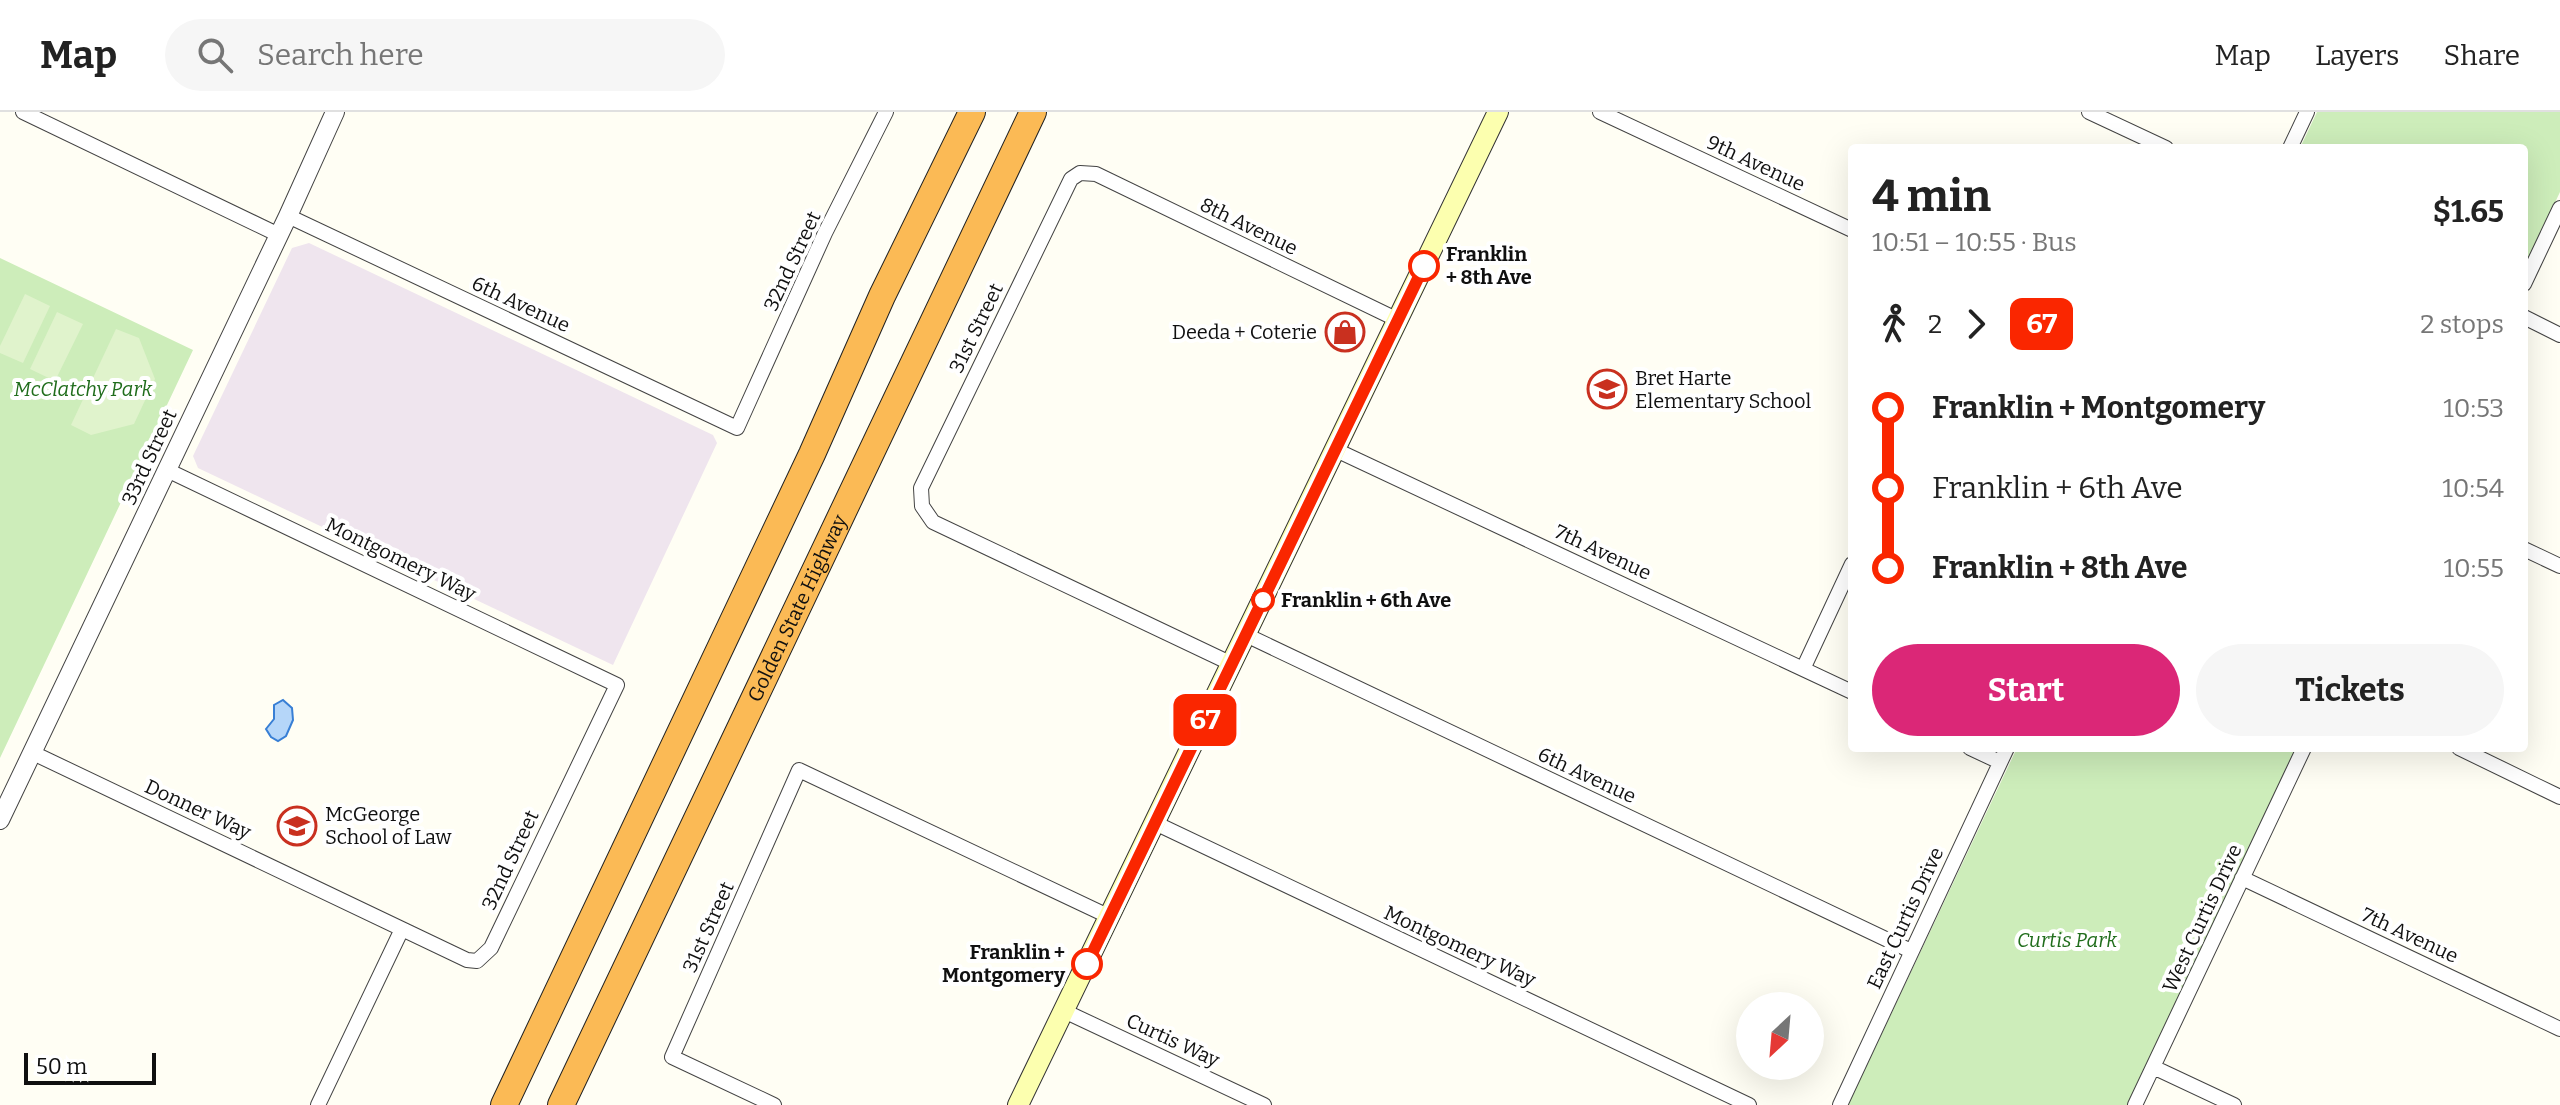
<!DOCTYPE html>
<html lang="en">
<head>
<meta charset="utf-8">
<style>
  :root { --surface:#fff; --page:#f6f6f6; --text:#222; --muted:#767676; --line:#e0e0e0; --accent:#db2777 }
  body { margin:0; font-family:Bitter,serif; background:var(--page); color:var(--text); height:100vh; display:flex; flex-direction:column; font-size:30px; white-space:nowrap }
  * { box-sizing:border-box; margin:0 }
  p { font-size:26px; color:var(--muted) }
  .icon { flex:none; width:44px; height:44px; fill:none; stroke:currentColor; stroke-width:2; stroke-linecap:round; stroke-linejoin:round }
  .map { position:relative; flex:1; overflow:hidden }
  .details { position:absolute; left:1848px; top:32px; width:680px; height:608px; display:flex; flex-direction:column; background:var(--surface); border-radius:8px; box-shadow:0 8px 32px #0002 }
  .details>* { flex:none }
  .badge { padding:0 16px; border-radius:12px; font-size:28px; line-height:52px }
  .needle { width:52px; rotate:206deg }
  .controls { position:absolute; left:1736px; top:880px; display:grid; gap:16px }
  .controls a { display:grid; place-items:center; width:88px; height:88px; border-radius:50%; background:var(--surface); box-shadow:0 8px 32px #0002; font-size:40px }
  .scale { position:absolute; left:24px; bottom:20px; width:132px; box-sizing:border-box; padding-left:8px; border:4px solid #101010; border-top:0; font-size:22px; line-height:28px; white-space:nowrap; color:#101010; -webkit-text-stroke:6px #fff; paint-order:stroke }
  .map>.badge { position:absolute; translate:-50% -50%; box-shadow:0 0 0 4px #fff }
  .legs { display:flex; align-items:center; gap:12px; height:88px; padding:0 24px; font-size:26px }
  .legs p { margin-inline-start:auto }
  .headline { display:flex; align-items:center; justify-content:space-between; height:136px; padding:0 24px }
  h1 { font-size:44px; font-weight:700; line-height:60px }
  .action { display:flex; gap:16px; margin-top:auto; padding:16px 24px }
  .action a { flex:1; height:92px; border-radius:48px; background:var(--accent); color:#fff; font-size:32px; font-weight:700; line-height:92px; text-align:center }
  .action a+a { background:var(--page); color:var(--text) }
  ul { padding:0 24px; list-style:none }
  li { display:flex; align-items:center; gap:28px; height:80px; font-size:30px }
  li i { display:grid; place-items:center; width:12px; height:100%; margin:0 10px; background:currentColor }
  li i::after { content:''; width:20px; height:20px; margin:-10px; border:6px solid; border-radius:50%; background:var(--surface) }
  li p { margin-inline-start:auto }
  li:first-child i { background:linear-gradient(#0000 50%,currentColor 0) }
  li:last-child i { background:linear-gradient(currentColor 50%,#0000 0) }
  header { display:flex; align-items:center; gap:48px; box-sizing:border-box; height:112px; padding:0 40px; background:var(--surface); border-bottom:2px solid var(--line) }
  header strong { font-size:38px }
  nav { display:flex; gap:44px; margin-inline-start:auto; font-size:28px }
  .search { width:560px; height:72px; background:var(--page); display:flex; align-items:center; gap:20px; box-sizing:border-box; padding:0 28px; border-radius:44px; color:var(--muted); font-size:30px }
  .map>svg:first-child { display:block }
  .industrial { fill:#efe5ee }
  .green { fill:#cdedba }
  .pitch { fill:#e0f3cc }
  .water { fill:#b5d6f9; stroke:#387fd5; stroke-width:2 }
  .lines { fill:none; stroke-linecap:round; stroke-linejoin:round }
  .minor-casing { stroke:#434343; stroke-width:16 }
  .tertiary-casing { stroke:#434343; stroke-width:20 }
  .secondary-casing { stroke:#323232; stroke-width:22 }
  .motorway-casing { stroke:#212121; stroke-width:28 }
  .minor { stroke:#fff; stroke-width:14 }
  .tertiary { stroke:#fff; stroke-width:18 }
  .secondary { stroke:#fcffaf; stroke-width:20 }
  .motorway { stroke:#fbba55; stroke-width:26 }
  .line-1-casing { stroke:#fff; stroke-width:18 }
  .line-1 { stroke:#fa2600; stroke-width:12 }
  .stop-1-dot { fill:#fff; stroke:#fa2600; stroke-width:4 }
  .labels { text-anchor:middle; stroke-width:8; stroke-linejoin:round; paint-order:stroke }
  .street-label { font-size:20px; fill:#101010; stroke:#fff }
  .stop-label { font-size:20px; font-weight:bold; fill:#101010; stroke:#fff; text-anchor:start }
  .poi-label { font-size:20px; fill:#101010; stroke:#fff; text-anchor:start }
  .park-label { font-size:20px; font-style:italic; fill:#206d1c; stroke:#fff }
</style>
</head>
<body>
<header>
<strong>Map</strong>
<div class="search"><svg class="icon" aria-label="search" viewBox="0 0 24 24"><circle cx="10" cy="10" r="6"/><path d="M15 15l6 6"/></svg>Search here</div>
<nav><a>Map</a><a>Layers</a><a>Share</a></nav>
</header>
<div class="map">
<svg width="2560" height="993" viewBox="0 0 2560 993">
  <rect width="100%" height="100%" fill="#fffef4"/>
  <!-- industrial -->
  <path class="industrial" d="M 309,131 L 713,323 L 717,331 L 613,553 L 198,356 L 193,344 L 292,136 Z"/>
  <!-- green -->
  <path class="green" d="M 2317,0 L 2560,0 L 2560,80 L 2524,156 L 2524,36 L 2300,36 Z
    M 0,146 L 193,238 L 0,646 Z
    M 2017,636 L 2298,636 L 2129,993 L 1848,993 Z"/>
  <!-- pitch -->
  <path class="pitch" d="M 25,182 L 50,194 L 23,251 L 0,241 L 0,234 Z
    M 57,200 L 83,212 L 55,269 L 30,257 Z
    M 116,217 L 139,226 L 155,267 L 134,312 L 91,323 L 71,313 Z"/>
  <!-- water -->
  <path class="water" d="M 283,588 L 292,596 L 293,608 L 286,624 L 278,629 L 271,625 L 266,617 L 274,607 L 274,593 Z"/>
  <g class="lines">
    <defs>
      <path id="minor" d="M 23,0 L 279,123
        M 1600,0 L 1852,118
        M 2089,0 L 2166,36
        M 2290,36 L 2307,0
        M 288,104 L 737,316 L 825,121 L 886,0
        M 2524,172 L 2560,96
        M 2524,205 L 2560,223
        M 1336,338 L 1852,580
        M 2524,437 L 2560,454
        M 1246,523 L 1911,839
        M 1232,552 L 933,410 L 922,394 L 921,376 L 1071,67 L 1080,61 L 1096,62 L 1398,208
        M 1803,557 L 1852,452
        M 1970,636 L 2000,650
        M 2459,636 L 2560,685
        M 33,641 L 467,848 L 477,849 L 491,836 L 617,573 L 167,358
        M 1155,711 L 1749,993
        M 2242,766 L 2560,917
        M 1064,899 L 1264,993
        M 2153,955 L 2234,993
        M 318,993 L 402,817
        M 774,993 L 672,945 L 799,658 L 1110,805
        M 1840,993 L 2007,636
        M 2135,993 L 2304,636"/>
      <path id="tertiary" d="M 0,708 L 288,104 L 335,0"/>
      <path id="secondary" d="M 1018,993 L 1498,0"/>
      <g id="motorway">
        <path d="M 504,993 L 812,342 L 882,184 L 972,0"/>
        <path id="s1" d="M 561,993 L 1033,0"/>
      </g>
    </defs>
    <!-- minor casing -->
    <use href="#minor" class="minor-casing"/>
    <!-- tertiary casing -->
    <use href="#tertiary" class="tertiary-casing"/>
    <!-- secondary casing -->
    <use href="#secondary" class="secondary-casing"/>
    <!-- motorway casing -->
    <use href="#motorway" class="motorway-casing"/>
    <!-- minor -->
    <use href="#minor" class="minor"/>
    <!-- tertiary -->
    <use href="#tertiary" class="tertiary"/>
    <!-- secondary -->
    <use href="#secondary" class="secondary"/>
    <!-- motorway -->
    <use href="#motorway" class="motorway"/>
  </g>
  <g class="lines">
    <defs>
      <path id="line-1" d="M 1087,852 L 1424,154"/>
    </defs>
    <!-- line-1 casing -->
    <use href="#line-1" class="line-1-casing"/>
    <!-- line-1 -->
    <use href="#line-1" class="line-1"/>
  </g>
  <!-- icons -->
  <defs>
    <symbol id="shop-ring" viewBox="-11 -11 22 22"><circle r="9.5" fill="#fff" stroke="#c9301f" stroke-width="1.5"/><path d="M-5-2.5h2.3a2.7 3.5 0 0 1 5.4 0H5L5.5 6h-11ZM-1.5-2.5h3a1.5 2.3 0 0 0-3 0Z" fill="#c9301f"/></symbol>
    <symbol id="school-ring" viewBox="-11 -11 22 22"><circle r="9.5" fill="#fff" stroke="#c9301f" stroke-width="1.5"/><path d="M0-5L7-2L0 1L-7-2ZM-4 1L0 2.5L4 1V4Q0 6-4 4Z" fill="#c9301f"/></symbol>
    <symbol id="university-ring" viewBox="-11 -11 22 22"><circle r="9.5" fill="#fff" stroke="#c9301f" stroke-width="1.5"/><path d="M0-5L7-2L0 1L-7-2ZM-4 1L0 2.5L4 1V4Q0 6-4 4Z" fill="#c9301f"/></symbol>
  </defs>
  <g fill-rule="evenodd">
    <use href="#shop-ring" x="1323" y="198" width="44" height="44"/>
    <use href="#school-ring" x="1585" y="255" width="44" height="44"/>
    <use href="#university-ring" x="275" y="692" width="44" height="44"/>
  </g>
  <!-- markers -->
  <g class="stop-1-dot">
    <circle cx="1424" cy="154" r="14"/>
    <circle cx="1263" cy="488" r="10"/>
    <circle cx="1087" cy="852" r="14"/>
  </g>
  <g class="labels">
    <!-- street labels -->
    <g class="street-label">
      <text transform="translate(1756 51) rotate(25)" y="7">9th Avenue</text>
      <text transform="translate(1249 114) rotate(26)" y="7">8th Avenue</text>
      <text transform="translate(792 149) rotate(-65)" y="7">32nd Street</text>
      <text transform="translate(521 192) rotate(25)" y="7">6th Avenue</text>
      <text transform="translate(976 216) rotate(-64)" y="7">31st Street</text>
      <text transform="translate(149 345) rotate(-65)" y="7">33rd Street</text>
      <text transform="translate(1603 440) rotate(25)" y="7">7th Avenue</text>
      <text transform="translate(401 447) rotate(26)" y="7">Montgomery Way</text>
      <text dy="7" stroke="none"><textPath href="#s1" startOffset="550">Golden State Highway</textPath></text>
      <text transform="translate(1587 663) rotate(25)" y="7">6th Avenue</text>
      <text transform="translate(198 697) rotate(25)" y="7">Donner Way</text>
      <text transform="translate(510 748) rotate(-65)" y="7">32nd Street</text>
      <text transform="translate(1905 806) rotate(-65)" y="7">East Curtis Drive</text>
      <text transform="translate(2202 806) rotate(-65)" y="7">West Curtis Drive</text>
      <text transform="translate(708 815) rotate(-66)" y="7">31st Street</text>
      <text transform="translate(2410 823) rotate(25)" y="7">7th Avenue</text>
      <text transform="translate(1460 834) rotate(25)" y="7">Montgomery Way</text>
      <text transform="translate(1173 928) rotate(25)" y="7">Curtis Way</text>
    </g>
    <!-- stop labels -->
    <g class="stop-label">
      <text x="1446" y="149">Franklin<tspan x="1446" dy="23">+ 8th Ave</tspan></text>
      <text x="1281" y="495">Franklin + 6th Ave</text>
      <text x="1065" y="847" text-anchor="end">Franklin +<tspan x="1065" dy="23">Montgomery</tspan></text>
    </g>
    <!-- poi labels -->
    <g class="poi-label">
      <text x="1317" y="227" text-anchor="end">Deeda + Coterie</text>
      <text x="1635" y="273">Bret Harte<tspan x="1635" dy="23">Elementary School</tspan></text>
      <text x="325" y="709">McGeorge<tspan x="325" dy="23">School of Law</tspan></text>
    </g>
    <!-- park labels -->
    <g class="park-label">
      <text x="83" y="284">McClatchy Park</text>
      <text x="2067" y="835">Curtis Park</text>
    </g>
  </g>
</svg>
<div class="controls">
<a><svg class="needle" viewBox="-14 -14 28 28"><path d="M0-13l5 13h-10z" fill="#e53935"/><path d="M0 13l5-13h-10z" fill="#767676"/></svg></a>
</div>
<div class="scale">50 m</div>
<b class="badge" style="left:1205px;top:608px;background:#fa2600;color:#fff">67</b>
<section class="details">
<div class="headline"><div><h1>4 min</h1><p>10:51 – 10:55 · Bus</p></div><b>$1.65</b></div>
<div class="legs"><svg class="icon" aria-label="walk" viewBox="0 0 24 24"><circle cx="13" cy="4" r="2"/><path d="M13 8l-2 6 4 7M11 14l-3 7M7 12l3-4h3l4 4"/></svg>2<svg class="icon" aria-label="forward" viewBox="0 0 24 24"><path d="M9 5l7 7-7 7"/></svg><b class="badge" style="background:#fa2600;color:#fff">67</b><p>2 stops</p></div>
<ul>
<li><i style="color:#fa2600"></i><b>Franklin + Montgomery</b><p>10:53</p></li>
<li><i style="color:#fa2600"></i><span>Franklin + 6th Ave</span><p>10:54</p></li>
<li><i style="color:#fa2600"></i><b>Franklin + 8th Ave</b><p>10:55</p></li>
</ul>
<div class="action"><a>Start</a><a>Tickets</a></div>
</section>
</div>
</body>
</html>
